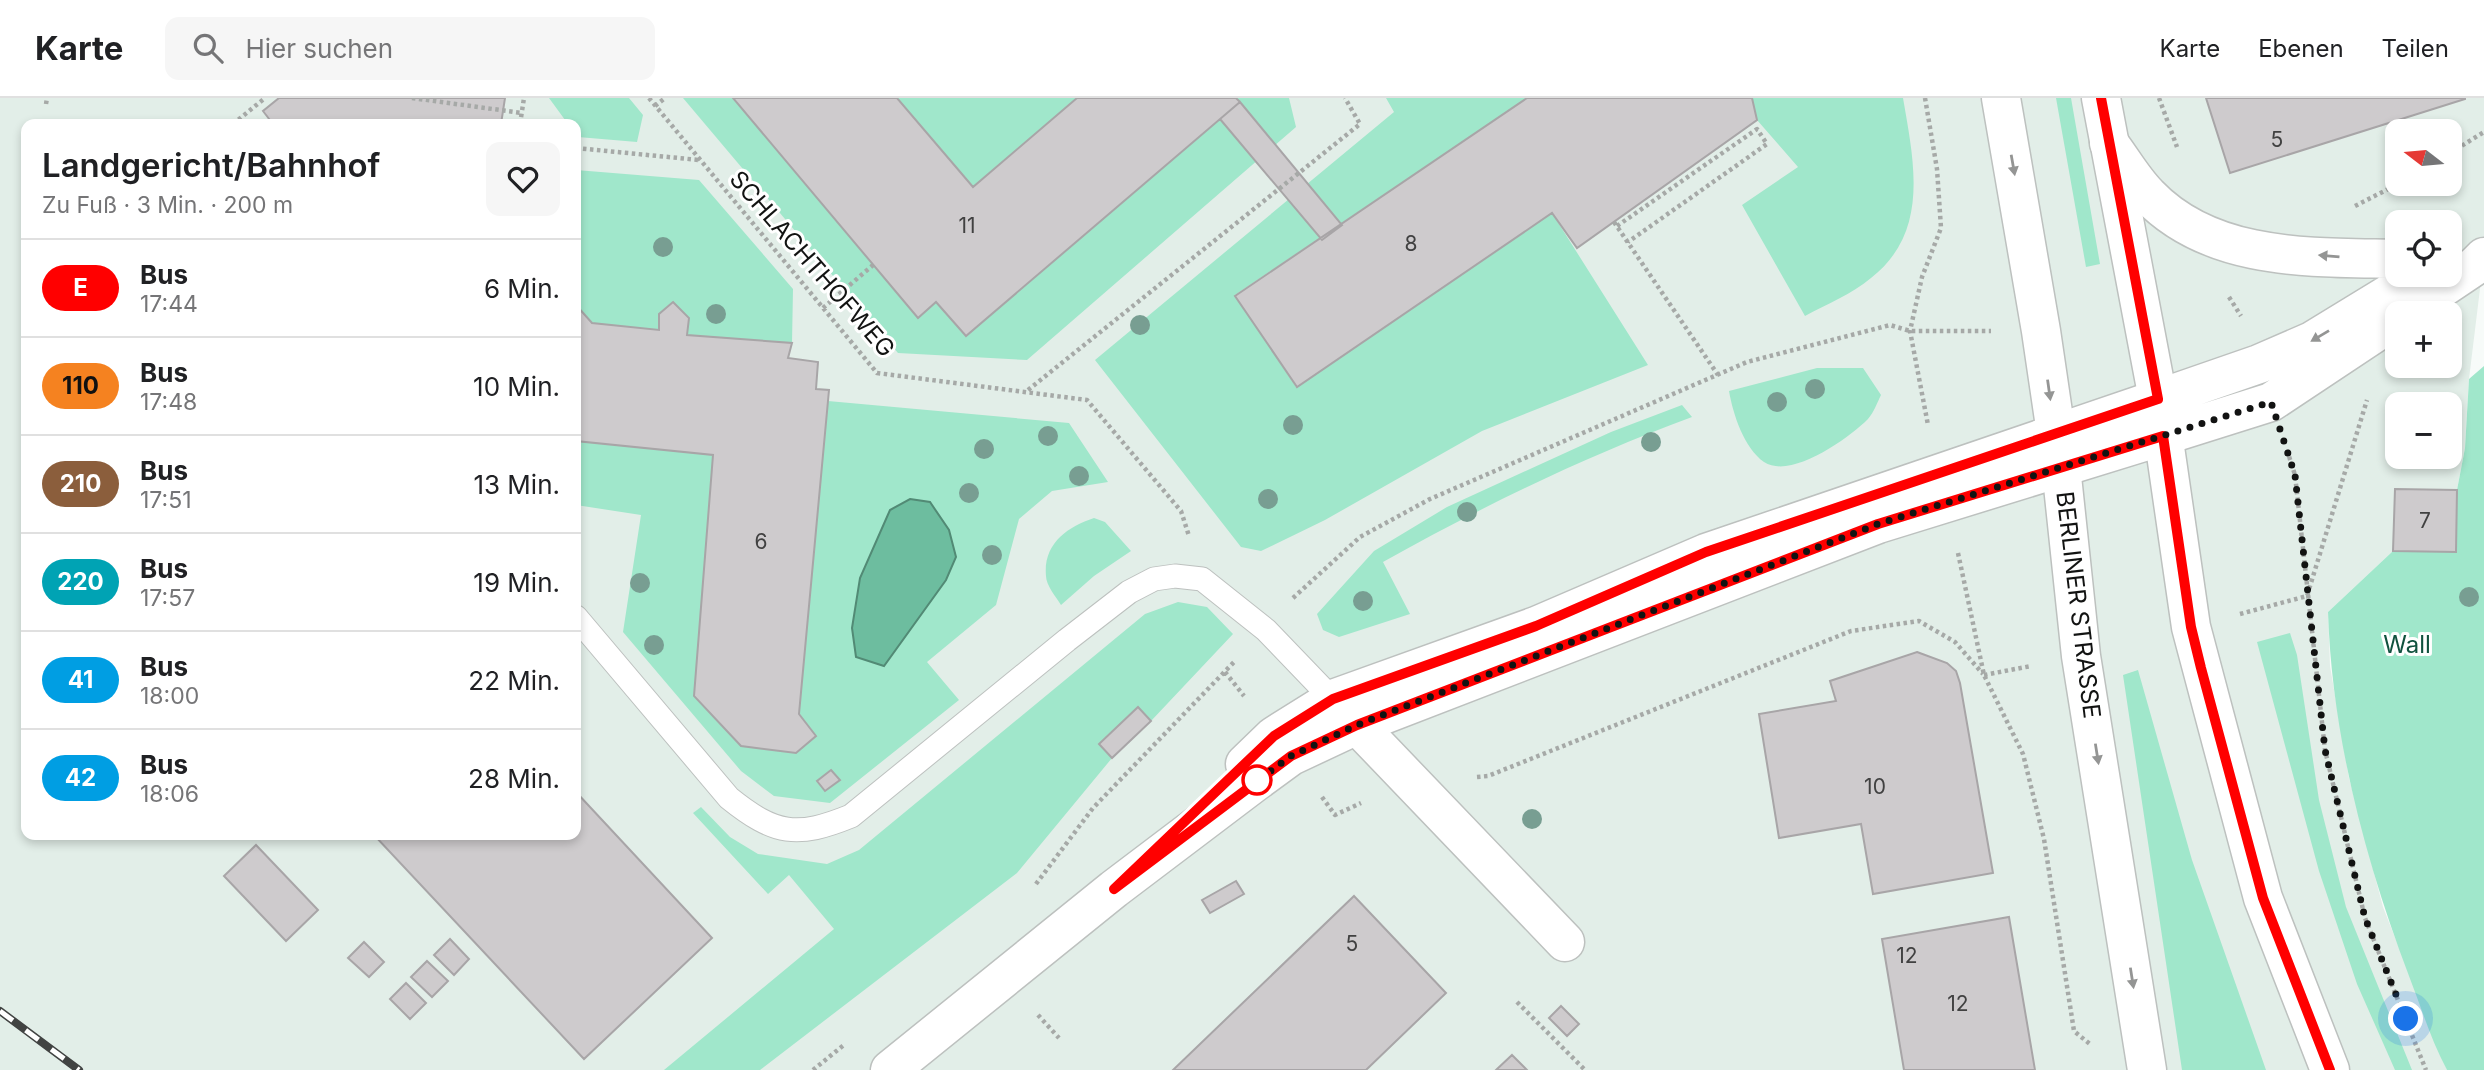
<!DOCTYPE html>
<html lang="de">
<head>
<meta charset="utf-8">
<style>
  :root { --surface:#fff; --page:#f6f6f6; --text:#202124; --muted:#757577; --line:#e0e0e0 }
  body { margin:0; font-family:Inter,sans-serif; background:var(--page); color:var(--text); height:100vh; display:flex; flex-direction:column; font-size:26px; white-space:nowrap }
  * { box-sizing:border-box; margin:0 }
  p { font-size:23px; color:var(--muted) }
  .icon { flex:none; width:38px; height:38px; fill:none; stroke:currentColor; stroke-width:2; stroke-linecap:round; stroke-linejoin:round }
  .map { position:relative; flex:1; overflow:hidden }
  .drawer { position:absolute; left:21px; top:21px; width:560px; height:721px; display:flex; flex-direction:column; background:var(--surface); border-radius:14px; box-shadow:0 4px 10px #0003 }
  .drawer>* { flex:none }
  .badge { padding:0 14px; border-radius:23px; font-size:24px; line-height:46px }
  .needle { width:46px; rotate:286deg }
  .fabs { position:absolute; left:2385px; top:21px; display:grid; gap:14px }
  .fabs a { display:grid; place-items:center; width:77px; height:77px; border-radius:14px; background:var(--surface); box-shadow:0 4px 10px #0003; font-size:35px }
  .you { position:absolute; width:35px; height:35px; margin:-18px; border:5px solid #fff; border-radius:50%; background:#1a73e8; box-shadow:0 0 0 10px #1a73e833 }
  .map>.badge { position:absolute; translate:-50% -50%; box-shadow:0 0 0 4px #fff }
  .round { display:grid; place-items:center; flex:none; width:74px; height:74px; border-radius:14px; background:var(--page) }
  .overview { display:flex; align-items:center; justify-content:space-between; height:119px; padding:0 21px }
  h1 { font-size:33px; font-weight:600; line-height:52px }
  ul { padding:0; list-style:none }
  li { display:flex; align-items:center; gap:21px; height:98px; padding:0 21px; border-top:2px solid var(--line) }
  li div { flex:1 }
  li b { display:block; font-size:26px }
  li em { font-style:normal }
  li .badge { min-width:77px; font-weight:700; text-align:center }
  header { display:flex; align-items:center; gap:42px; box-sizing:border-box; height:98px; padding:0 35px; background:var(--surface); border-bottom:2px solid var(--line) }
  header strong { font-size:33px }
  nav { display:flex; gap:38px; margin-inline-start:auto; font-size:24px }
  .search { width:490px; height:63px; background:var(--page); display:flex; align-items:center; gap:18px; box-sizing:border-box; padding:0 24px; border-radius:14px; color:var(--muted); font-size:26px }
  .map>svg:first-child { display:block }
  .built { fill:#e2eee8; fill-rule:evenodd }
  .green { fill:#a0e7cb }
  .water { fill:#6dbd9f; stroke:#528a75; stroke-width:2 }
  .building { fill:#cecbcd; stroke:#a8a5a7; stroke-width:2 }
  .lines { fill:none; stroke-linecap:round; stroke-linejoin:round }
  .lane-casing { stroke:#bdc1bf; stroke-width:25 }
  .street-casing { stroke:#bdc1bf; stroke-width:41 }
  .secondary-casing { stroke:#bdc1bf; stroke-width:41 }
  .primary-casing { stroke:#bdc1bf; stroke-width:41 }
  .path { stroke:#a6a9a7; stroke-width:4.5; stroke-dasharray:3.5 3.5; stroke-linecap:butt }
  .lane { stroke:#fff; stroke-width:23 }
  .street { stroke:#fff; stroke-width:38 }
  .secondary { stroke:#fff; stroke-width:38 }
  .primary { stroke:#fff; stroke-width:38 }
  .rail-casing { stroke:#414342; stroke-width:8 }
  .rail { stroke:#fff; stroke-width:5; stroke-dasharray:16; stroke-linecap:butt }
  .tree { fill:#789e92 }
  .oneway { fill:#949594 }
  .line-casing { stroke:#fff; stroke-width:16 }
  .line { stroke:#f00; stroke-width:10 }
  .walk { stroke:#121312; stroke-width:7; stroke-dasharray:0 12.6 }
  .stop-dot { fill:#fff; stroke:#f00; stroke-width:3.5 }
  .labels { text-anchor:middle; stroke-width:6; stroke-linejoin:round; paint-order:stroke }
  .number-label { font-size:21px; fill:#414141 }
  .street-label { font-size:24px; fill:#121312; stroke:#fff }
  .park-label { font-size:24px; fill:#10523e; stroke:#fff }
</style>
</head>
<body>
<header>
<strong>Karte</strong>
<div class="search"><svg class="icon" aria-label="search" viewBox="0 0 24 24"><circle cx="10" cy="10" r="6"/><path d="M15 15l6 6"/></svg>Hier suchen</div>
<nav><a>Karte</a><a>Ebenen</a><a>Teilen</a></nav>
</header>
<div class="map">
<svg width="2484" height="972" viewBox="0 0 2484 972">
  <rect width="100%" height="100%" fill="#f7fbf9"/>
  <!-- built -->
  <path class="built" d="M 0,0 L 2484,0 L 2484,158 L 2469,281 L 2465,350 L 2457,392 L 2456,454 L 2393,453 L 2328,514 L 2330,568 L 2349,680 L 2383,809 L 2447,972 L 0,972 ZM 26,26 L 576,26 L 576,737 L 26,737 ZM 2398,33 L 2450,33 L 2450,86 L 2398,86 ZM 2398,124 L 2450,124 L 2450,177 L 2398,177 ZM 2398,215 L 2450,215 L 2450,268 L 2398,268 ZM 2398,306 L 2450,306 L 2450,359 L 2398,359 Z"/>
  <!-- green -->
  <path class="green" d="M 549,0 L 629,0 L 643,17 L 637,44 L 578,39 L 576,26 L 568,26 Z
    M 683,0 L 733,0 L 917,219 L 936,204 L 966,238 L 1239,5 L 1236,0 L 1289,0 L 1296,29 L 1027,262 L 898,255 Z
    M 897,0 L 1077,0 L 973,89 Z
    M 1386,0 L 1527,0 L 1235,197 L 1296,289 L 1552,115 L 1648,267 L 1482,333 L 1325,422 L 1261,453 L 1241,449 L 1095,262 L 1394,14 Z
    M 1752,0 L 1903,0 C 1914,64 1930,134 1871,180 C 1852,196 1827,206 1805,218 L 1742,107 L 1798,69 L 1757,22 Z
    M 2056,0 L 2071,0 L 2100,166 L 2086,169 Z
    M 576,72 L 699,82 L 793,191 L 792,245 L 687,237 L 659,216 L 659,232 L 592,225 L 576,207 Z
    M 2484,268 L 2484,972 L 2447,972 C 2431,942 2421,909 2409,878 C 2365,762 2332,638 2328,514 L 2393,453 L 2456,454 L 2457,392 L 2465,350 L 2469,281 Z
    M 1817,270 L 1863,270 L 1881,297 C 1877,305 1874,314 1868,321 C 1849,340 1791,382 1764,364 C 1744,350 1733,316 1729,293 Z
    M 828,303 L 1069,325 L 1108,384 L 1052,393 L 1019,421 L 996,507 L 927,564 L 959,602 L 830,705 L 774,698 L 741,673 L 623,534 L 641,417 L 576,407 L 576,343 L 713,357 L 694,598 L 741,648 L 796,655 L 816,638 L 799,616 Z
    M 1682,307 L 1692,319 C 1586,358 1481,409 1383,464 L 1410,516 L 1339,539 L 1323,532 L 1317,516 L 1374,453 L 1447,409 L 1611,334 Z
    M 1094,420 L 1105,424 L 1131,453 L 1094,478 L 1061,507 C 1056,499 1046,487 1046,478 C 1043,446 1067,429 1094,420 Z
    M 1178,504 L 1207,509 L 1233,536 L 1151,623 L 1138,609 L 1099,646 L 1112,660 L 1017,775 L 760,972 L 664,972 L 834,831 L 789,777 L 768,796 L 693,715 L 701,709 L 730,739 L 758,756 L 827,766 L 859,752 L 1145,516 Z
    M 2290,535 L 2297,557 L 2319,702 L 2346,809 L 2412,972 L 2395,972 L 2357,886 L 2319,773 L 2257,544 Z
    M 2138,572 L 2192,762 L 2266,972 L 2182,972 L 2123,577 Z"/>
  <!-- water -->
  <path class="water" d="M 910,401 L 930,404 L 949,432 L 956,459 L 946,482 L 884,568 L 856,559 L 852,530 L 860,480 L 890,412 Z"/>
  <!-- building -->
  <path class="building" d="M 279,0 L 505,0 L 501,26 L 273,26 L 263,13 Z
    M 733,0 L 897,0 L 973,89 L 1077,0 L 1236,0 L 1240,4 L 966,238 L 936,204 L 918,220 Z
    M 1527,0 L 1752,0 L 1757,22 L 1577,150 L 1552,115 L 1297,289 L 1235,198 Z
    M 2206,0 L 2465,0 L 2465,1 L 2230,75 Z
    M 1240,4 L 1342,127 L 1322,142 L 1220,21 Z
    M 673,204 L 689,220 L 687,237 L 792,245 L 788,260 L 818,264 L 816,291 L 829,292 L 799,616 L 816,638 L 796,655 L 741,648 L 694,598 L 713,357 L 576,343 L 576,207 L 592,225 L 659,232 L 659,216 Z
    M 2395,391 L 2457,392 L 2456,454 L 2393,453 Z
    M 1917,554 L 1947,565 L 1956,573 L 1960,585 L 1993,775 L 1873,796 L 1861,726 L 1779,740 L 1759,616 L 1836,603 L 1830,583 Z
    M 1138,609 L 1151,623 L 1112,660 L 1099,646 Z
    M 831,672 L 840,682 L 825,693 L 817,683 Z
    M 576,694 L 712,840 L 584,961 L 374,737 L 576,737 Z
    M 256,747 L 318,812 L 286,843 L 224,778 Z
    M 1236,783 L 1244,796 L 1210,815 L 1202,802 Z
    M 1354,798 L 1446,895 L 1366,972 L 1173,972 Z
    M 2009,819 L 2035,972 L 1904,972 L 1882,841 Z
    M 450,841 L 469,861 L 454,877 L 434,857 Z
    M 364,844 L 384,864 L 369,879 L 348,860 Z
    M 427,863 L 448,883 L 432,899 L 411,879 Z
    M 406,885 L 426,905 L 410,921 L 390,901 Z
    M 1561,908 L 1579,926 L 1567,938 L 1549,920 Z
    M 1512,957 L 1527,972 L 1496,972 Z"/>
  <g class="lines">
    <defs>
      <path id="lane" d="M 576,519 L 729,700 C 775,737 797,740 851,718 L 1067,542 L 1129,494 L 1154,481 L 1175,478 L 1202,481 L 1266,532 L 1340,609"/>
      <path id="street" d="M 2109,45 C 2122,62 2133,82 2148,97 C 2212,164 2312,159 2398,161
        M 2405,215 L 2475,168 L 2484,159
        M 2158,301 L 2259,266 L 2312,243 L 2420,177
        M 2163,338 L 2271,304 L 2396,221
        M 1357,627 L 1565,844"/>
      <path id="secondary" d="M 1245,666 L 1274,638 L 1333,601 L 1536,528 L 1706,455 L 2158,301
        M 890,972 L 1114,791 L 1254,685 L 1291,658 L 1357,627 L 1878,426 L 2163,338"/>
      <path id="primary" d="M 2001,0 L 2041,233 L 2061,369 L 2081,558 L 2147,972
        M 2101,0 L 2158,301 L 2191,529 L 2263,800 L 2330,972"/>
    </defs>
    <!-- lane casing -->
    <use href="#lane" class="lane-casing"/>
    <!-- street casing -->
    <use href="#street" class="street-casing"/>
    <!-- secondary casing -->
    <use href="#secondary" class="secondary-casing"/>
    <!-- primary casing -->
    <use href="#primary" class="primary-casing"/>
    <!-- path -->
    <path class="path" d="M 412,0 L 522,15
      M 649,0 L 877,275 L 1087,302 L 1181,413 L 1189,438
      M 1925,0 L 1937,71 L 1941,130 L 1922,179 L 1910,233 L 1928,327
      M 2159,0 L 2177,49
      M 46,6 L 47,0
      M 655,8 L 665,0
      M 233,26 L 265,0
      M 520,26 L 524,0
      M 576,50 L 699,62
      M 2450,55 L 2484,34
      M 2355,108 L 2398,86
      M 1614,124 L 1718,277
      M 1617,128 L 1757,31 L 1767,46 L 1628,144
      M 2229,199 L 2241,218
      M 823,210 L 873,167
      M 1028,292 L 1360,26 L 1345,0
      M 2287,352 L 2295,377 L 2325,652 L 2365,820 L 2426,972
      M 1958,455 L 1984,577 L 2023,656 L 2044,741 L 2074,933 L 2091,947
      M 1293,500 L 1360,439 L 1430,401 L 1747,264 L 1890,227 L 1910,233 L 1991,233
      M 2240,516 L 2307,498 L 2367,302
      M 1225,574 L 1244,598
      M 1984,577 L 2031,568
      M 1477,679 L 1488,678 L 1851,533 L 1919,523 L 1955,544 L 1983,576
      M 1322,699 L 1335,717 L 1361,705
      M 1036,786 L 1093,710 L 1235,563
      M 1517,904 L 1585,972
      M 1038,917 L 1059,940
      M 813,972 L 845,946"/>
    <!-- lane -->
    <use href="#lane" class="lane"/>
    <!-- street -->
    <use href="#street" class="street"/>
    <!-- secondary -->
    <use href="#secondary" class="secondary"/>
    <!-- primary -->
    <use href="#primary" class="primary"/>
    <defs>
      <path id="rail" d="M 0,913 L 79,972"/>
    </defs>
    <!-- rail casing -->
    <use href="#rail" class="rail-casing"/>
    <!-- rail -->
    <use href="#rail" class="rail"/>
  </g>
  <!-- trees -->
  <g class="tree">
    <circle cx="663" cy="149" r="10"/>
    <circle cx="716" cy="216" r="10"/>
    <circle cx="1140" cy="227" r="10"/>
    <circle cx="1815" cy="291" r="10"/>
    <circle cx="1777" cy="304" r="10"/>
    <circle cx="1293" cy="327" r="10"/>
    <circle cx="1048" cy="338" r="10"/>
    <circle cx="1651" cy="344" r="10"/>
    <circle cx="984" cy="351" r="10"/>
    <circle cx="1079" cy="378" r="10"/>
    <circle cx="969" cy="395" r="10"/>
    <circle cx="1268" cy="401" r="10"/>
    <circle cx="1467" cy="414" r="10"/>
    <circle cx="992" cy="457" r="10"/>
    <circle cx="640" cy="485" r="10"/>
    <circle cx="2469" cy="499" r="10"/>
    <circle cx="1363" cy="503" r="10"/>
    <circle cx="654" cy="547" r="10"/>
    <circle cx="1532" cy="721" r="10"/>
  </g>
  <!-- one-way arrows -->
  <defs><path id="oneway-solid" d="M-6-.8H1V-3.2L6.5 0L1 3.2V.8H-6Z" transform="scale(1.75)"/></defs>
  <g class="oneway">
    <use href="#oneway-solid" transform="translate(2013 67) rotate(80)"/>
    <use href="#oneway-solid" transform="translate(2329 158) rotate(-175)"/>
    <use href="#oneway-solid" transform="translate(2320 238) rotate(149)"/>
    <use href="#oneway-solid" transform="translate(2049 292) rotate(82)"/>
    <use href="#oneway-solid" transform="translate(2097 656) rotate(81)"/>
    <use href="#oneway-solid" transform="translate(2132 880) rotate(81)"/>
  </g>
  <g class="lines">
    <defs>
      <path id="line" d="M 2101,0 L 2158,301 L 1706,454 L 1536,528 L 1333,601 L 1274,638 L 1114,791 L 1291,658 L 1357,627 L 1878,426 L 2163,338 L 2191,529 L 2201,570 L 2263,800 L 2330,972"/>
    </defs>
    <!-- line casing -->
    <use href="#line" class="line-casing"/>
    <!-- line -->
    <use href="#line" class="line"/>
    <!-- walk -->
    <path class="walk" d="M 1257,682 L 1254,685 L 1291,658 L 1357,627 L 1878,426 L 2271,304 L 2295,377 L 2325,652 L 2365,820 L 2406,921"/>
  </g>
  <!-- markers -->
  <circle class="stop-dot" cx="1257" cy="682" r="14"/>
  <g class="labels">
    <!-- number labels -->
    <g class="number-label">
      <text x="2277" y="49">5</text>
      <text x="967" y="135">11</text>
      <text x="1411" y="153">8</text>
      <text x="2425" y="430">7</text>
      <text x="761" y="451">6</text>
      <text x="1875" y="696">10</text>
      <text x="1352" y="853">5</text>
      <text x="1907" y="865">12</text>
      <text x="1958" y="913">12</text>
    </g>
    <!-- street labels -->
    <g class="street-label">
      <text transform="translate(812 166) rotate(49)" y="8">SCHLACHTHOFWEG</text>
      <text transform="translate(2078 507) rotate(83)" y="8">BERLINER STRASSE</text>
    </g>
    <!-- park labels -->
    <g class="park-label">
      <text x="2407" y="555">Wall</text>
    </g>
  </g>
</svg>
<div class="fabs">
<a><svg class="needle" viewBox="-14 -14 28 28"><path d="M0-13l5 13h-10z" fill="#e53935"/><path d="M0 13l5-13h-10z" fill="#757577"/></svg></a>
<a><svg class="icon" aria-label="locate" viewBox="0 0 24 24"><circle cx="12" cy="12" r="6"/><path d="M12 2v4M12 18v4M2 12h4M18 12h4"/></svg></a>
<a>+</a>
<a>−</a>
</div>
<div class="you" style="left:2406px;top:921px"></div>
<section class="drawer">
<div class="overview"><div><h1>Landgericht/Bahnhof</h1><p>Zu Fuß · 3 Min. · 200 m</p></div><a class="round"><svg class="icon" aria-label="heart" viewBox="0 0 24 24"><path d="M12 20l-8-8c-3-5 5-10 8-4 3-6 11-1 8 4z"/></svg></a></div>
<ul>
<li><span class="badge" style="background:#f00;color:#fff">E</span><div><b>Bus</b><p>17:44</p></div><em>6 Min.</em></li>
<li><span class="badge" style="background:#f58220;color:#111">110</span><div><b>Bus</b><p>17:48</p></div><em>10 Min.</em></li>
<li><span class="badge" style="background:#8b5e3c;color:#fff">210</span><div><b>Bus</b><p>17:51</p></div><em>13 Min.</em></li>
<li><span class="badge" style="background:#00a3b4;color:#fff">220</span><div><b>Bus</b><p>17:57</p></div><em>19 Min.</em></li>
<li><span class="badge" style="background:#009ee3;color:#fff">41</span><div><b>Bus</b><p>18:00</p></div><em>22 Min.</em></li>
<li><span class="badge" style="background:#009ee3;color:#fff">42</span><div><b>Bus</b><p>18:06</p></div><em>28 Min.</em></li>
</ul>
</section>
</div>
</body>
</html>
